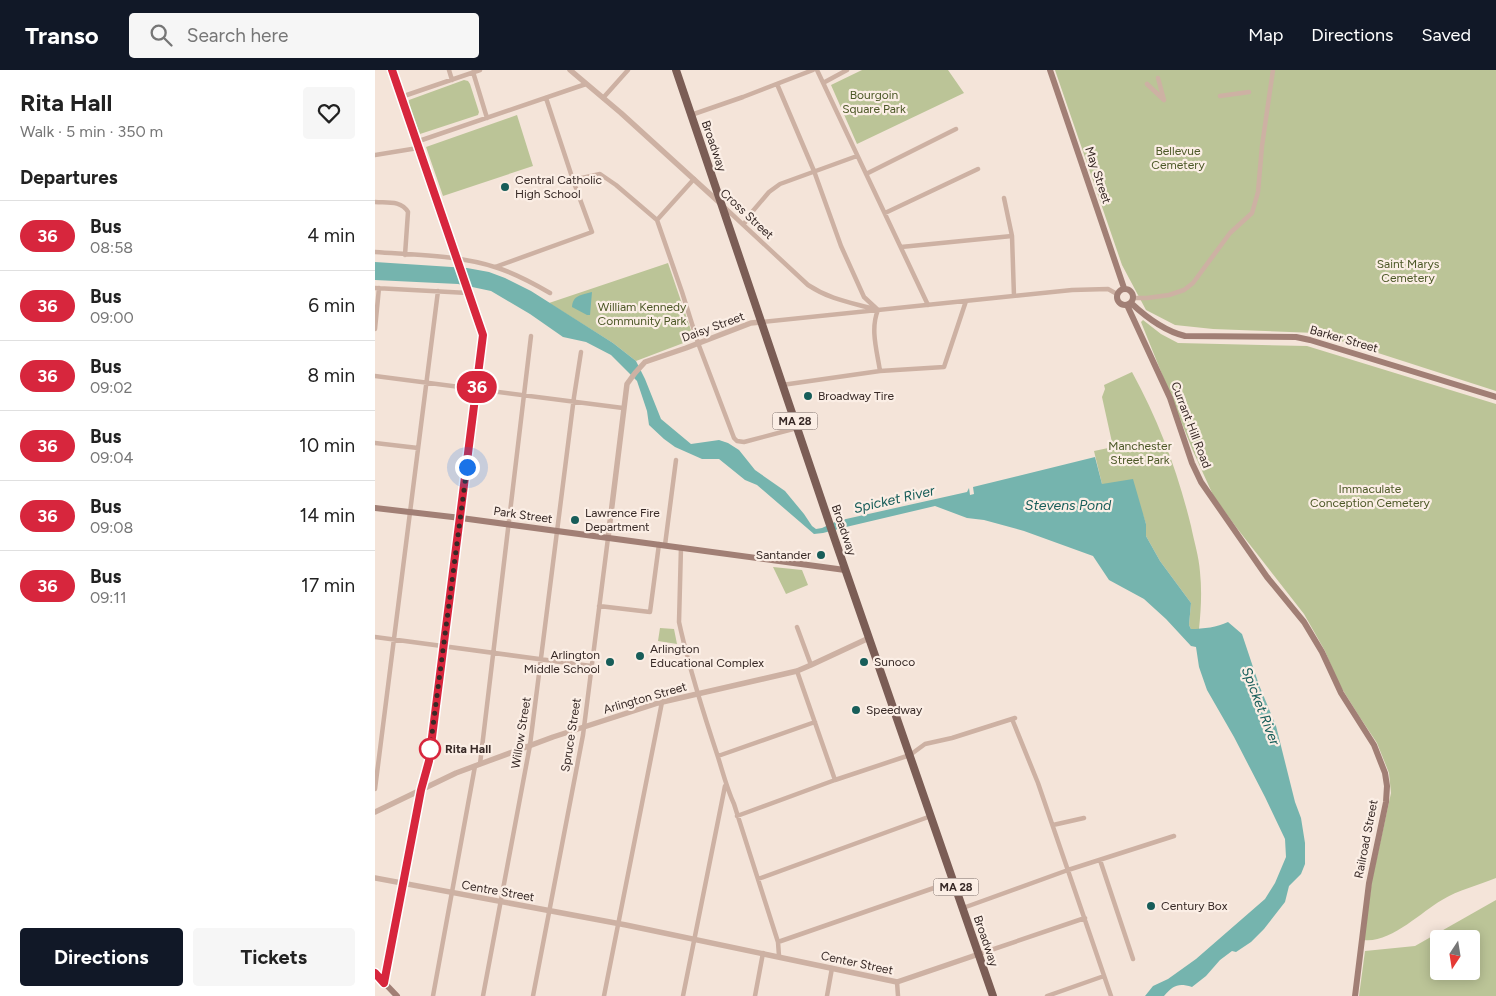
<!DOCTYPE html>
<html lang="en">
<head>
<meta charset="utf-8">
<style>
  :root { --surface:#fff; --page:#f6f6f6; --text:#222; --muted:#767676; --line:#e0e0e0; --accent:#111827 }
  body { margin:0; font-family:Figtree,sans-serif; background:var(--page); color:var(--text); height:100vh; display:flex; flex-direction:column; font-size:19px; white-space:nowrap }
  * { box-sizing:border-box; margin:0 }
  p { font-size:16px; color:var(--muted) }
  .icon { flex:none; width:28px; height:28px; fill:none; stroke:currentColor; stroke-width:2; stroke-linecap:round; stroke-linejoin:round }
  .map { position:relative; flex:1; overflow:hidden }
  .side { display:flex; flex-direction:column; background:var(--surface); width:375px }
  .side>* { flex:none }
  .badge { padding:0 10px; border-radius:16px; font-size:18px; line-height:32px }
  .needle { width:32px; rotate:192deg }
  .controls { position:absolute; left:1055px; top:860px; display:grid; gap:10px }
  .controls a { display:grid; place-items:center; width:50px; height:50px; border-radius:5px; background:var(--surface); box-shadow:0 2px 12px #0003; font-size:25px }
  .you { position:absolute; width:25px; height:25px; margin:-12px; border:4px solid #fff; border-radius:50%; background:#1a73e8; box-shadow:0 0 0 8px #1a73e833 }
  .map>.badge { position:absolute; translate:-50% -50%; box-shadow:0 0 0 2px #fff }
  h2 { padding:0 20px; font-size:19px; line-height:45px }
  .round { display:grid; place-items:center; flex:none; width:52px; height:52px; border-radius:5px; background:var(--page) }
  .overview { display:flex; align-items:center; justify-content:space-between; height:85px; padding:0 20px }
  h1 { font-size:24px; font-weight:700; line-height:38px }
  .primary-button { display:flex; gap:10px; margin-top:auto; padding:10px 20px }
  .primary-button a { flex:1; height:58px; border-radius:5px; background:var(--accent); color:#fff; font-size:20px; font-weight:700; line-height:58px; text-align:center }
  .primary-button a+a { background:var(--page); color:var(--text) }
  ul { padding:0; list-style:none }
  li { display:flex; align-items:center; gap:15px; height:70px; padding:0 20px; border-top:1px solid var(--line) }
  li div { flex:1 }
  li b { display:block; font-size:19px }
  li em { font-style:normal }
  li .badge { min-width:55px; font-weight:700; text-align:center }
  header { display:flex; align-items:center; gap:30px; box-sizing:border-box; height:70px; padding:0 25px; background:var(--accent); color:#fff }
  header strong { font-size:24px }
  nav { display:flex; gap:28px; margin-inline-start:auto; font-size:18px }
  .search { width:350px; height:45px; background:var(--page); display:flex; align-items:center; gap:12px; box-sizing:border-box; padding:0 18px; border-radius:5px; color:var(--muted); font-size:19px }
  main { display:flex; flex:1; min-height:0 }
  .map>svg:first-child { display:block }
  .green { fill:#bbc497; fill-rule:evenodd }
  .water { fill:#75b4ae }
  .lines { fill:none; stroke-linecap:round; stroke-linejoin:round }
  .minor { stroke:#cdb1a3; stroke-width:4.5 }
  .tertiary { stroke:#cdb1a3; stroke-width:5.5 }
  .secondary { stroke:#a17f75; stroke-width:6 }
  .primary { stroke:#7b5d55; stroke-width:8 }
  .line-casing { stroke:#fff; stroke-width:11 }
  .line { stroke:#d7263d; stroke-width:8 }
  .walk { stroke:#372926; stroke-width:5; stroke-dasharray:0 9 }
  .poi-dot { fill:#175d59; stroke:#fbeee5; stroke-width:2 }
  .stop-dot { fill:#fff; stroke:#d7263d; stroke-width:2.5 }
  .labels { text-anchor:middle; stroke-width:4.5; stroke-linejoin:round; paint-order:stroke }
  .shield { fill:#fbeee5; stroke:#72645f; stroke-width:1 }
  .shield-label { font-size:11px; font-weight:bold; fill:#372926 }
  .park-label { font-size:12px; fill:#4c5827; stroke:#fbeee5 }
  .street-label { font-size:12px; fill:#372926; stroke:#fbeee5 }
  .poi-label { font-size:12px; fill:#372926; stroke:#fbeee5; text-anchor:start }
  .stop-label { font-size:12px; font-weight:bold; fill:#372926; stroke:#fbeee5; text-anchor:start }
  .water-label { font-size:14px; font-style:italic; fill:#175d59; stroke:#fbeee5 }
</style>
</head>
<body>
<header>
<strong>Transo</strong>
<div class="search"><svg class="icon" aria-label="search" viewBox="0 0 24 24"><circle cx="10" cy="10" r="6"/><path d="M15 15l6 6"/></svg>Search here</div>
<nav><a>Map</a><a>Directions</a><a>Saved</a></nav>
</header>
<main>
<section class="side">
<div class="overview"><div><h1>Rita Hall</h1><p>Walk · 5 min · 350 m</p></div><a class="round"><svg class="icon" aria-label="heart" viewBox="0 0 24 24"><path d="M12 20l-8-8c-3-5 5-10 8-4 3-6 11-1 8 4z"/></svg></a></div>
<h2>Departures</h2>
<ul>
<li><span class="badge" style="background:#d7263d;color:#fff">36</span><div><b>Bus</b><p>08:58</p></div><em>4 min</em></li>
<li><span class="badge" style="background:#d7263d;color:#fff">36</span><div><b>Bus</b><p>09:00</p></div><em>6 min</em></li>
<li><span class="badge" style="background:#d7263d;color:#fff">36</span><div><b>Bus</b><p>09:02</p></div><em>8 min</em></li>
<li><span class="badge" style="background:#d7263d;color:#fff">36</span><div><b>Bus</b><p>09:04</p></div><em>10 min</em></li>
<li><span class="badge" style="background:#d7263d;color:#fff">36</span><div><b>Bus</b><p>09:08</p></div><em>14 min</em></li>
<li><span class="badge" style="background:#d7263d;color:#fff">36</span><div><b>Bus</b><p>09:11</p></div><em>17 min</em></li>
</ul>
<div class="primary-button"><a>Directions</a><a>Tickets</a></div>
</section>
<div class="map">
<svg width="1121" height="926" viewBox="0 0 1121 926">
  <rect width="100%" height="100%" fill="#f4e4d9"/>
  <!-- green -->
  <path class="green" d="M 487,0 L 573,0 L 589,23 L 482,74 L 456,15 Z
    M 680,0 L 1121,0 L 1121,321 L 941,263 L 838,259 L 800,255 L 771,240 L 747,195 Z
    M 89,10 L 93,11 L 95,14 L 104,42 L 103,45 L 45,64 L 33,33 L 34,30 Z
    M 142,45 L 158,96 L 68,126 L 51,77 Z
    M 293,193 L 319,269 L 261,291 L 238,273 L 174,233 Z
    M 768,250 L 786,264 L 803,273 L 932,276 L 1121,334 L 1121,808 C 1104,815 1083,820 1067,830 C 1046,842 1016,873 989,870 L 997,810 L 1016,723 L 1014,703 L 1002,673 L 984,646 L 964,614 L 950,581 L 929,544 L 861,457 L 838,425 L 818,381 L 766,252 Z
    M 757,302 C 784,351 803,403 816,456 C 819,471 824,487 825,502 C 827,521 826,540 824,559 L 816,559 L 814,555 L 816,533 L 785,491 L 771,466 L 771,454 L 768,445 L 727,414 L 719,381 L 738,377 L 727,327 L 730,319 L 729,315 Z
    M 398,497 L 427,500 L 433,515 L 411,524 Z
    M 285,558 L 299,559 L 302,574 L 283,571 Z
    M 1121,830 L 1121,926 L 984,926 L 990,881 L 1040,876 ZM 1064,869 L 1096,869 L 1096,901 L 1064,901 Z"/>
  <!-- water -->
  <path class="water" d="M 0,192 L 92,198 L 114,202 L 130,208 L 156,221 L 238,273 L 261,291 L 270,309 L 286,349 L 316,374 L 344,370 L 353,373 L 364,380 L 380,400 L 410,421 L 429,444 L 437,456 L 441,459 L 447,458 L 462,451 L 592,422 L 594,418 L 595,425 L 599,424 L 598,417 L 720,387 L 727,414 L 758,409 L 771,454 L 771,466 L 785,491 L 816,533 L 814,555 L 816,559 C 829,559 842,557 853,552 L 867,564 L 884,615 L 901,656 L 920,732 L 926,748 L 930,773 L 930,794 L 926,804 L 914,816 L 910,832 L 889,859 L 876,872 L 861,882 L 857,881 L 845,890 L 831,906 L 817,917 C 803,913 799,915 789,926 L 770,926 L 778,916 L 793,909 L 821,889 L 890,829 L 900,813 L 911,787 L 910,769 L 890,727 L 859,667 L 832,620 L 824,597 L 821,577 L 816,576 L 791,549 L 769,529 L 734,510 L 718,486 L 649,461 L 609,450 L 592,448 L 560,436 L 471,457 L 448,463 L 439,464 L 382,415 L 370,410 L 344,389 L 327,389 L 300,377 L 289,369 L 274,355 L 272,341 L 262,311 L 236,285 L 211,272 L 188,267 L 155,244 L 116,221 L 83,214 L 0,210 Z
    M 217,222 L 215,245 L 212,245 L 197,237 C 198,225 206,225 217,222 Z"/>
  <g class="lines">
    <!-- minor -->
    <path class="minor" d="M 74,0 L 77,10
      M 442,0 L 553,235
      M 98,2 L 112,48
      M 448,13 L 472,0
      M 402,14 L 439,101 L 466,176 L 489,227 L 503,240
      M 772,14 L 789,30 L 783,8
      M 845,26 L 874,22
      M 26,27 L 105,0
      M 228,28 L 253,0
      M 316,45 L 368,27 L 438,0
      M 41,72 L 211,14
      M 0,85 L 43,78
      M 491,104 L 581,59
      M 319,109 L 282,150 L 307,222 L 323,273 L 359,368 L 362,371 L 369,372 L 422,358
      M 198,110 L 225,104 L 241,115 L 282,150
      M 629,128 L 637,166 L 639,226
      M 0,132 C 12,133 26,130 33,142 L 30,185
      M 348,136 L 433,215 C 456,230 474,232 499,239
      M 510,143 L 603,99
      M 369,154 L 377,142 L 394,122 L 405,114 L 482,86
      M 526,177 L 637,166
      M 0,182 C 41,185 84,185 123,198 C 141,204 158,213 175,223
      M 120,197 L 217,162 L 198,110 L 171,28
      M 0,218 L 93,223
      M 759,228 L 772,228 L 794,225 L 809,220 L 818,213 L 855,163 L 877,143 L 883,122 L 887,76 L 898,0
      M 503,240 C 495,259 502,281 505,301
      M 386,252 L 697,220 L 733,219 L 742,224
      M 0,259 L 4,218
      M 0,306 L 248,338
      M 407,315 L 505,301 L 569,297 L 591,231
      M 0,373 L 43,378
      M 290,475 L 301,390
      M 306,477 L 304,552 L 306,561 C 316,604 329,645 343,687 C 348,703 352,719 359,734 L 403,872 L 404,886
      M 224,536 L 275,542 L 284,474
      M 422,557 L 436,595
      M 0,567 L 216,596
      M 422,601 L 460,710
      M 637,649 L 663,713 L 736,926
      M 343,686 L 440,652
      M 105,694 L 156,266
      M 0,719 L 63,221
      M 362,746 L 460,710 L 535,685 L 550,674 L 577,668 L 640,648
      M 678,755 L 709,748
      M 725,790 L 758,889
      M 383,809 L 556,746
      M 588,838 L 693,800 L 799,766
      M 403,872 L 579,811
      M 604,884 L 710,848
      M 522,912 L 523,926
      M 58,926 L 100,696
      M 108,926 L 155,675 L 199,327 L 206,282
      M 158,926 L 208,665 L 233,468
      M 229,926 L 287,632
      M 308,926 L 350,716
      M 380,926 L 388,883
      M 452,926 L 457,898
      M 672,926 L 729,906"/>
    <!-- tertiary -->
    <path class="tertiary" d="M 195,0 L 246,43 L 346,134
      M 233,468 L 252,314 L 260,303 L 270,292 L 311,278 L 376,253 L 386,252
      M 0,742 L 81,703 L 178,667 L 283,633 L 422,601 L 436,595 L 494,568
      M 0,808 L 251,855 L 522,912 L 604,884
      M 9,913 L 46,720 L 54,691 L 108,265 L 17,0"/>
    <!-- secondary -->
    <path class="secondary" d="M 675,0 L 749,218
      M742 227a8 8 0 1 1 16 0a8 8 0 1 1-16 0Z
      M 756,233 C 772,248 789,261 810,266 L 921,267 L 935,270 L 1121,327
      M 752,235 L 795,328 L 817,393 L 826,412 L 892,507 L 929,552 L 947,582 L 966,623 L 999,675 L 1010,703 L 1012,716 L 1011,732 L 994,813 L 980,926
      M 0,438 L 86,448 L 470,500
      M 0,903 L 22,926"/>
    <!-- primary -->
    <path class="primary" d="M 301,0 L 460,470 L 618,926"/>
  </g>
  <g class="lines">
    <defs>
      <path id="line" d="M 0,903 L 9,913 L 46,720 L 54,691 L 108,265 L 17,0"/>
    </defs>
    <!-- line casing -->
    <use href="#line" class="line-casing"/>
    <!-- line -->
    <use href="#line" class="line"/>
    <!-- walk -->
    <path class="walk" d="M 55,679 L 92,397"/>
  </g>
  <!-- markers -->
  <g class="poi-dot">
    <circle cx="130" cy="117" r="5"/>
    <circle cx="433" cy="326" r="5"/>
    <circle cx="200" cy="450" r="5"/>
    <circle cx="446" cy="485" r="5"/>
    <circle cx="265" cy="586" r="5"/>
    <circle cx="235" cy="592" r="5"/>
    <circle cx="489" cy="592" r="5"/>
    <circle cx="481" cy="640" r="5"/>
    <circle cx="776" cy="836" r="5"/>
  </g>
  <circle class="stop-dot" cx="55" cy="679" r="10"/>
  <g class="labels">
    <!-- shield labels -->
    <g class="shield">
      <rect x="397.5" y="342.5" width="45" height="17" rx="4"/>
      <rect x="558.5" y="808.5" width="45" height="17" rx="4"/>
    </g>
    <g class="shield-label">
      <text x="420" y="355">MA 28</text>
      <text x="581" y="821">MA 28</text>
    </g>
    <!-- park labels -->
    <g class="park-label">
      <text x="499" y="29">Bourgoin<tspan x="499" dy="14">Square Park</tspan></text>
      <text x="803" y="85">Bellevue<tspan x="803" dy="14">Cemetery</tspan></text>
      <text x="1033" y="198">Saint Marys<tspan x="1033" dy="14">Cemetery</tspan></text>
      <text x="267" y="241">William Kennedy<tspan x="267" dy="14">Community Park</tspan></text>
      <text x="765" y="380">Manchester<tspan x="765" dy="14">Street Park</tspan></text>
      <text x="995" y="423">Immaculate<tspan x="995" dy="14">Conception Cemetery</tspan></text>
    </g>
    <!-- street labels -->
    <g class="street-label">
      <text transform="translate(339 76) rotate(71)" y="4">Broadway</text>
      <text transform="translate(723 105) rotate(72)" y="4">May Street</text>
      <text transform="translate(372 144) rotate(43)" y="4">Cross Street</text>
      <text transform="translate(338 257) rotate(-20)" y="4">Daisy Street</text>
      <text transform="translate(969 269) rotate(16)" y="4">Barker Street</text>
      <text transform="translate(816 355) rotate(69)" y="4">Currant Hill Road</text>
      <text transform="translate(148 445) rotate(8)" y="4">Park Street</text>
      <text transform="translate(469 460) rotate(71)" y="4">Broadway</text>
      <text transform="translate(270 628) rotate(-16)" y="4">Arlington Street</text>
      <text transform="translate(146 663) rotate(-81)" y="4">Willow Street</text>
      <text transform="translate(196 665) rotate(-81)" y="4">Spruce Street</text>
      <text transform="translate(991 769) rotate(-79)" y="4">Railroad Street</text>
      <text transform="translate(123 821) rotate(10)" y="4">Centre Street</text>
      <text transform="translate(611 871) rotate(71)" y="4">Broadway</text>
      <text transform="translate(482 893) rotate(12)" y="4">Center Street</text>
    </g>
    <!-- poi labels -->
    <g class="poi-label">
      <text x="140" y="114">Central Catholic<tspan x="140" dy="14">High School</tspan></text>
      <text x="443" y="330">Broadway Tire</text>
      <text x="210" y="447">Lawrence Fire<tspan x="210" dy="14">Department</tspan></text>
      <text x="436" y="489" text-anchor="end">Santander</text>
      <text x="275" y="583">Arlington<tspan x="275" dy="14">Educational Complex</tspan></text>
      <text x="225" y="589" text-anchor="end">Arlington<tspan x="225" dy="14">Middle School</tspan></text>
      <text x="499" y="596">Sunoco</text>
      <text x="491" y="644">Speedway</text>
      <text x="786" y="840">Century Box</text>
    </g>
    <!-- stop labels -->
    <g class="stop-label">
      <text x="70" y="683">Rita Hall</text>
    </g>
    <!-- water labels -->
    <g class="water-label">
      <text transform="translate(519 429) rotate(-13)" y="5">Spicket River</text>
      <text x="693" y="440">Stevens Pond</text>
      <text transform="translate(886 636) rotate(69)" y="5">Spicket River</text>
    </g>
  </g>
</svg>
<div class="controls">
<a><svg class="needle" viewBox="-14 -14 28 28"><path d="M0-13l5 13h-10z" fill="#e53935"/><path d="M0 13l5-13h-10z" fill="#767676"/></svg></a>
</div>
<div class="you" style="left:92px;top:397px"></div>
<b class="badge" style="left:102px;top:317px;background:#d7263d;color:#fff">36</b>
</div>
</main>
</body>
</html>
